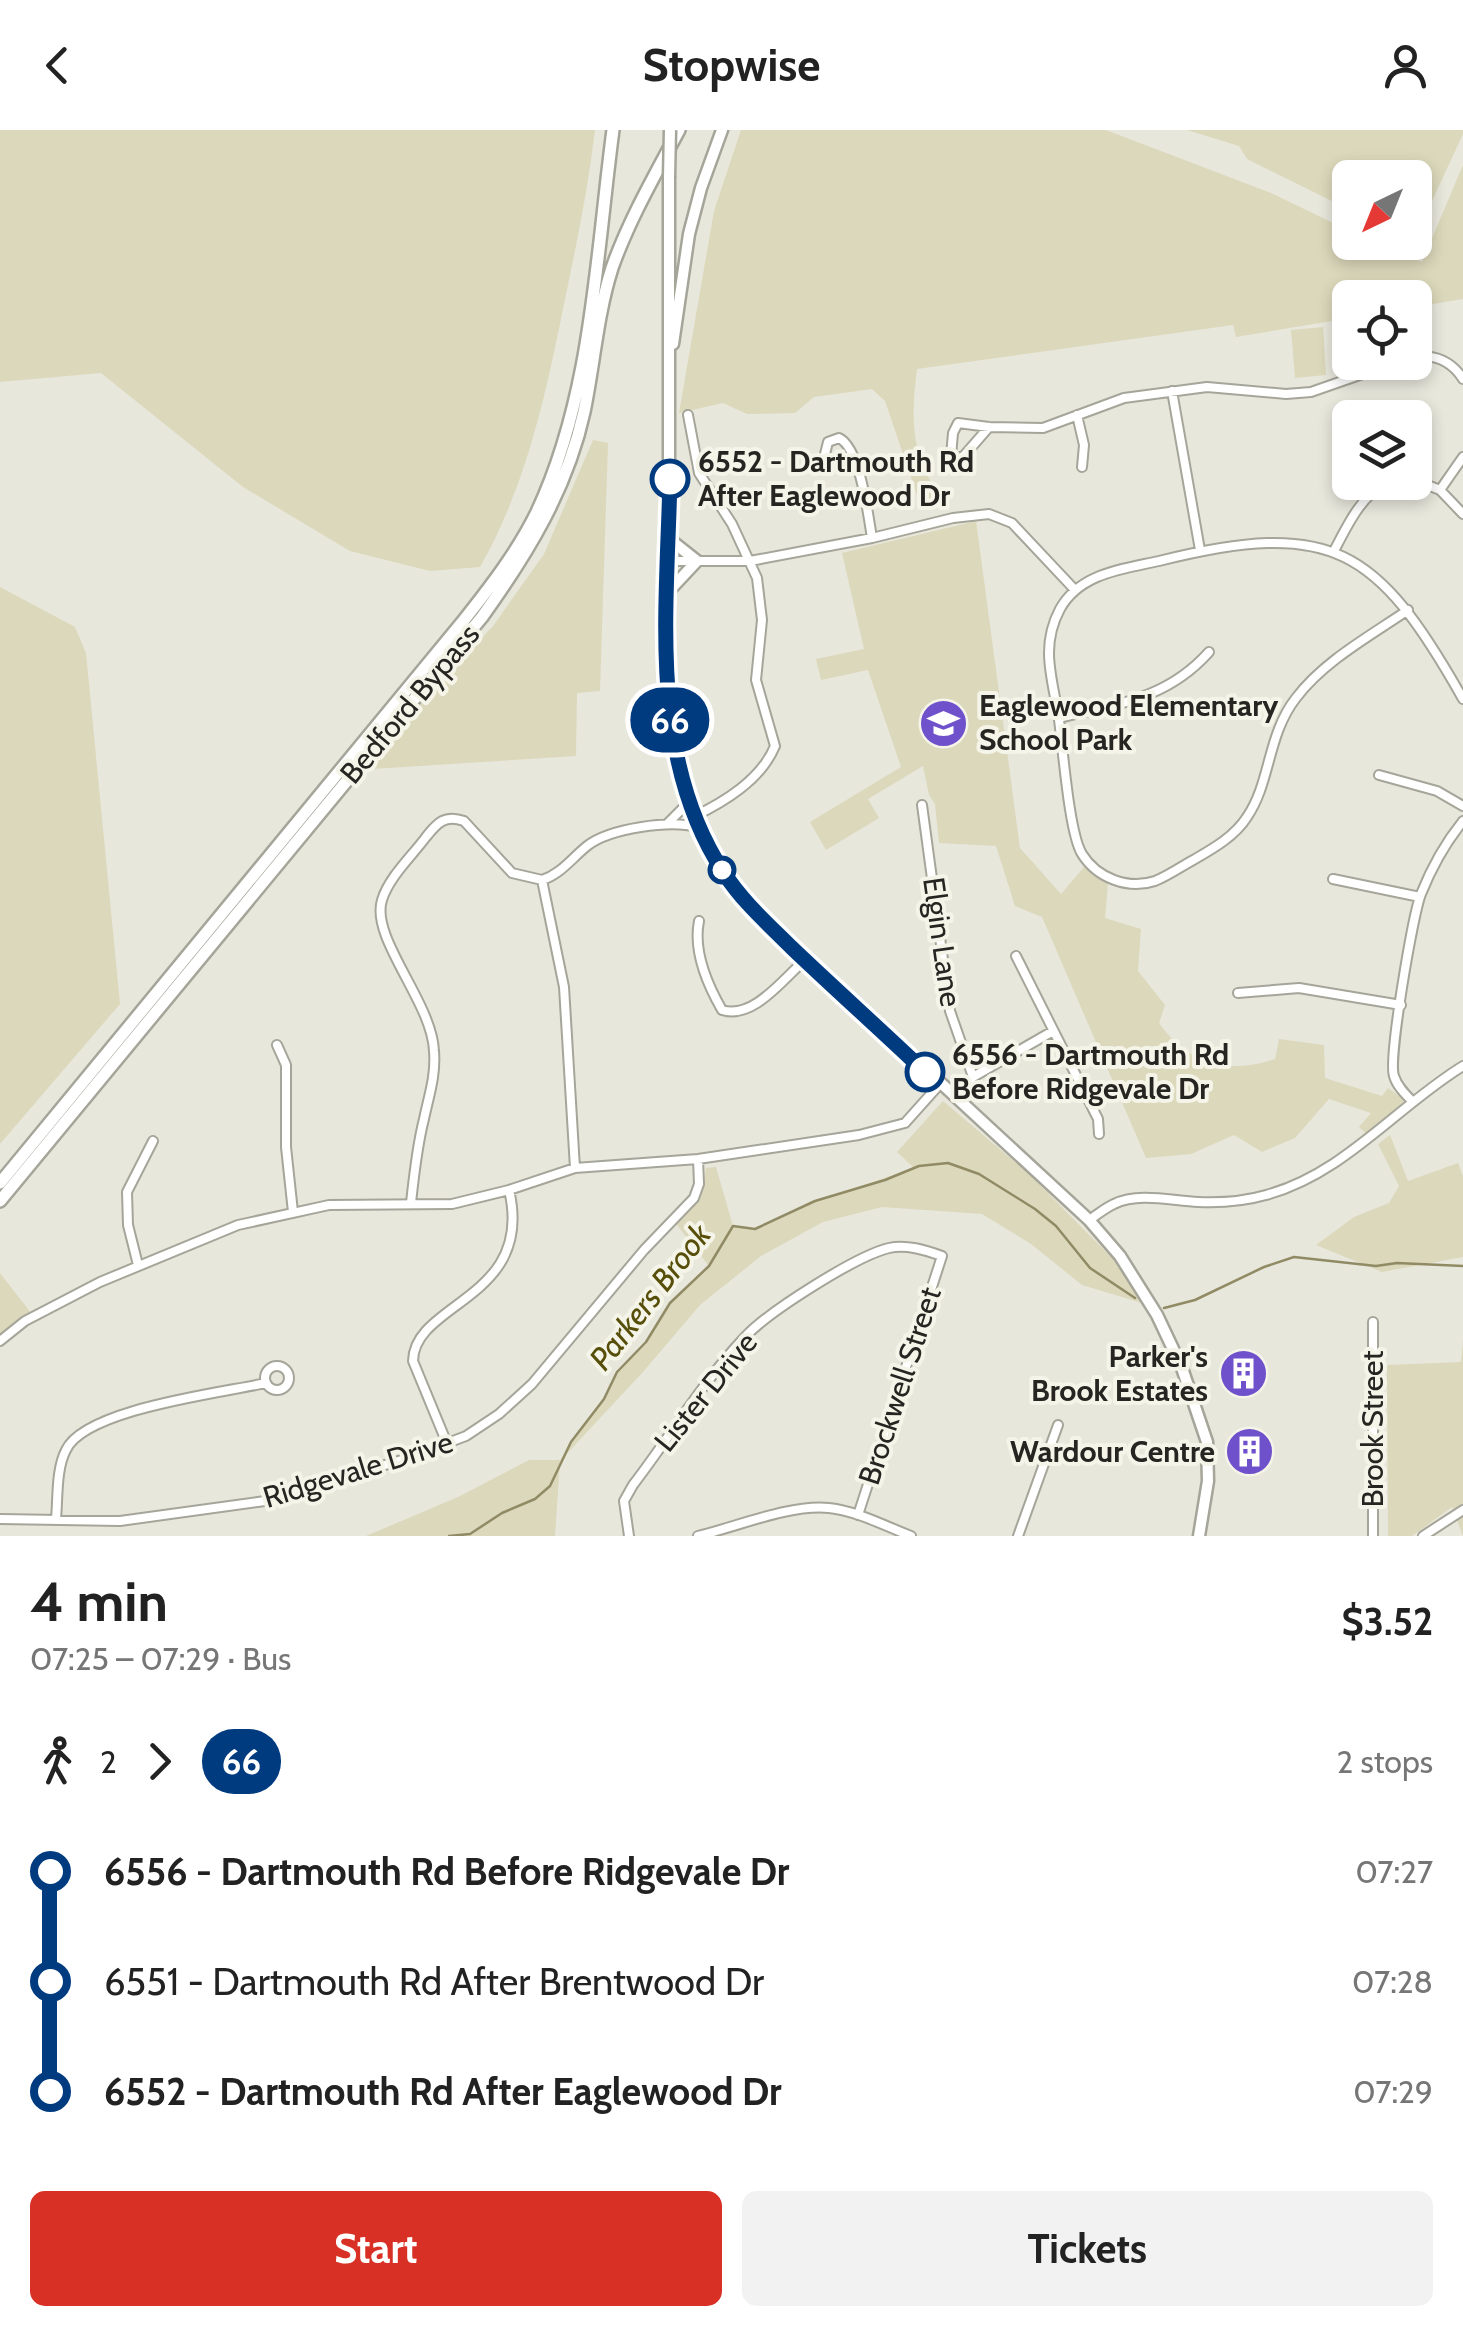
<!DOCTYPE html>
<html lang="en">
<head>
<meta charset="utf-8">
<style>
  :root { --surface:#fff; --page:#f2f2f2; --text:#222; --muted:#767676; --accent:#d93025 }
  body { margin:0; font-family:Cabin,sans-serif; background:var(--page); color:var(--text); height:100vh; display:flex; flex-direction:column; font-size:38px; white-space:nowrap }
  * { box-sizing:border-box; margin:0 }
  p { font-size:32px; color:var(--muted) }
  .icon { flex:none; width:55px; height:55px; fill:none; stroke:currentColor; stroke-width:2; stroke-linecap:round; stroke-linejoin:round }
  .map { position:relative; height:1406px; overflow:hidden }
  .details { display:flex; flex-direction:column; background:var(--surface); flex:1 }
  .details>* { flex:none }
  .badge { padding:0 20px; border-radius:32px; font-size:35px; line-height:65px }
  .needle { width:65px; rotate:223deg }
  .controls { position:absolute; left:1332px; top:30px; display:grid; gap:20px }
  .controls a { display:grid; place-items:center; width:100px; height:100px; border-radius:15px; background:var(--surface); box-shadow:0 5px 15px #0003; font-size:50px }
  .map>.badge { position:absolute; translate:-50% -50%; box-shadow:0 0 0 5px #fff }
  .legs { display:flex; align-items:center; gap:15px; height:110px; padding:0 30px; font-size:32px }
  .legs p { margin-inline-start:auto }
  .overview { display:flex; align-items:center; justify-content:space-between; height:170px; padding:0 30px }
  h1 { font-size:55px; font-weight:800; line-height:75px }
  .action { display:flex; gap:20px; margin-top:auto; padding:20px 30px }
  .action a { flex:1; height:115px; border-radius:15px; background:var(--accent); color:#fff; font-size:40px; font-weight:800; line-height:115px; text-align:center }
  .action a+a { background:var(--page); color:var(--text) }
  ul { padding:0 30px; list-style:none }
  li { display:flex; align-items:center; gap:35px; height:110px; font-size:38px }
  li i { display:grid; place-items:center; width:15px; height:100%; margin:0 12px; background:currentColor }
  li i::after { content:''; width:25px; height:25px; margin:-12px; border:8px solid; border-radius:50%; background:var(--surface) }
  li p { margin-inline-start:auto }
  li:first-child i { background:linear-gradient(#0000 50%,currentColor 0) }
  li:last-child i { background:linear-gradient(currentColor 50%,#0000 0) }
  header { display:flex; justify-content:space-between; align-items:center; height:130px; padding:0 30px; background:var(--surface); font-size:45px; font-weight:800 }
  .map>svg:first-child { display:block }
  .green { fill:#dcd8bb }
  .lines { fill:none; stroke-linecap:round; stroke-linejoin:round }
  .stream { stroke:#908b65; stroke-width:2.5 }
  .minor-casing { stroke:#a6a59a; stroke-width:12 }
  .major-casing { stroke:#a6a59a; stroke-width:15 }
  .highway-casing { stroke:#a6a59a; stroke-width:16 }
  .minor { stroke:#fff; stroke-width:8 }
  .major { stroke:#fff; stroke-width:10 }
  .highway { stroke:#fff; stroke-width:11 }
  .major-bridge-casing { stroke:#a6a59a; stroke-width:15; stroke-linecap:butt }
  .major-bridge { stroke:#fff; stroke-width:10 }
  .line-1-casing { stroke:#fff; stroke-width:22 }
  .line-1 { stroke:#003b80; stroke-width:15 }
  .stop-1-dot { fill:#fff; stroke:#003b80; stroke-width:5 }
  .labels { text-anchor:middle; stroke-width:8; stroke-linejoin:round; paint-order:stroke }
  .stop-label { font-size:30px; font-weight:bold; fill:#262521; stroke:#f5f4e9; text-anchor:start }
  .street-label { font-size:30px; fill:#262521; stroke:#f5f4e9 }
  .poi-label { font-size:30px; font-weight:bold; fill:#262521; stroke:#f5f4e9; text-anchor:end }
  .water-label { font-size:32px; font-style:italic; fill:#564e09; stroke:#f5f4e9 }
</style>
</head>
<body>
<header><svg class="icon" aria-label="back" viewBox="0 0 24 24"><path d="M15 5l-7 7 7 7"/></svg>Stopwise<svg class="icon" aria-label="person" viewBox="0 0 24 24"><circle cx="12" cy="8" r="4"/><path d="M4 21q1-7 8-7t8 7"/></svg></header>
<div class="map">
<svg width="1463" height="1406" viewBox="0 0 1463 1406">
  <rect width="100%" height="100%" fill="#e8e7dc"/>
  <!-- green -->
  <path class="green" d="M 0,0 L 595,0 C 588,59 576,117 564,174 C 546,264 526,357 480,437 L 430,441 L 350,421 L 243,357 L 101,243 L 0,252 Z
    M 741,0 L 1106,0 L 1271,63 L 1350,101 L 1350,112 L 1375,113 L 1422,132 L 1463,35 L 1463,169 L 1415,177 L 1415,168 L 1350,168 L 1350,188 L 1236,207 L 1233,195 L 917,239 C 911,285 910,327 940,365 L 920,374 L 885,271 L 872,259 L 814,267 L 795,283 L 747,284 L 723,273 L 679,283 L 714,81 Z
    M 1187,0 L 1463,0 L 1463,4 L 1415,108 L 1415,48 L 1350,48 L 1350,80 L 1247,29 L 1239,16 Z
    M 1323,197 L 1326,245 L 1295,248 L 1291,200 Z
    M 593,310 L 608,313 L 600,561 L 577,563 L 576,626 L 357,640 L 493,496 L 544,424 Z
    M 976,391 L 1020,718 L 1061,764 L 1085,736 L 1108,753 L 1105,788 L 1141,799 L 1138,841 L 1165,875 L 1159,893 C 1188,934 1227,945 1275,929 L 1279,909 L 1324,915 L 1325,948 L 1382,966 L 1388,958 L 1408,972 L 1369,1006 L 1359,997 L 1371,983 L 1329,969 L 1295,1008 L 1262,1022 L 1234,1005 L 1191,1024 L 1146,1028 L 1042,787 L 1015,776 L 996,716 L 939,713 L 935,674 L 929,665 L 923,636 L 868,669 L 879,688 L 826,720 L 810,692 L 901,637 L 868,540 L 821,550 L 816,529 L 864,519 L 842,423 Z
    M 0,457 L 75,497 L 86,523 L 120,874 L 0,1014 Z
    M 943,971 L 1028,1043 L 1118,1134 L 1142,1173 L 1082,1155 L 1031,1114 L 982,1084 L 882,1077 L 823,1092 L 761,1126 L 700,1175 L 643,1242 L 560,1331 L 555,1406 L 366,1406 L 458,1367 L 529,1330 L 560,1330 L 604,1269 L 617,1242 L 646,1212 L 670,1173 L 709,1136 L 673,1090 L 703,1055 L 706,1038 L 716,1037 L 733,1096 L 755,1099 L 810,1073 L 914,1038 L 897,1022 Z
    M 1390,1005 L 1408,1051 L 1458,1033 L 1463,1046 L 1463,1127 L 1382,1142 L 1316,1115 L 1354,1087 L 1389,1073 L 1399,1056 L 1378,1014 Z
    M 0,1143 L 31,1183 L 0,1207 Z
    M 1463,1210 L 1463,1406 L 1452,1377 L 1412,1406 L 1388,1406 L 1387,1235 L 1461,1232 Z"/>
  <g class="lines">
    <!-- stream -->
    <path class="stream" d="M 1164,1178 L 1195,1170 L 1264,1137 L 1294,1127 L 1376,1136 L 1397,1133 L 1463,1136
      M 449,1406 L 470,1404 L 502,1383 L 535,1369 L 550,1356 L 571,1312 L 604,1269 L 617,1242 L 646,1212 L 670,1173 L 709,1136 L 733,1096 L 755,1099 L 815,1071 L 885,1050 L 919,1036 L 948,1033 L 979,1044 L 1035,1079 L 1056,1096 L 1090,1138 L 1135,1168"/>
    <defs>
      <path id="minor" d="M 1415,227 C 1435,224 1452,232 1463,249
        M 1172,261 L 1200,420
        M 688,285 L 699,343 L 732,394 L 757,448 L 762,490 L 756,550 L 775,616 C 761,650 724,672 693,687
        M 1077,285 L 1084,315 L 1082,337
        M 989,297 L 962,328 L 951,326 L 953,303 L 958,293 L 989,297 L 1043,298 L 1124,268 L 1207,257 L 1286,264 L 1311,262 L 1397,232
        M 854,335 L 829,330 L 825,324 L 828,312 L 839,308 C 860,318 868,384 872,408
        M 1415,350 L 1440,360 L 1463,384
        M 1440,360 L 1463,327
        M 1334,421 C 1348,394 1360,368 1386,352
        M 668,431 L 750,431 L 872,408 L 953,388 L 989,384 L 1012,393 L 1075,460
        M 1408,480 C 1370,506 1324,531 1296,568 C 1267,605 1271,652 1247,687 C 1235,706 1214,718 1195,729 C 1182,736 1168,746 1155,751 C 1128,760 1097,748 1082,724 C 1069,703 1063,618 1059,590 C 1056,568 1049,545 1049,523 C 1049,508 1053,492 1060,479 C 1080,443 1123,439 1159,431 C 1332,388 1377,417 1463,569
        M 1059,588 C 1118,574 1167,569 1209,522
        M 1379,645 L 1437,661 L 1463,676
        M 922,675 L 950,881 L 973,947
        M 667,694 L 687,674
        M 1333,749 L 1420,767
        M 542,750 L 564,857 L 575,1038
        M 699,791 C 693,821 707,854 722,880 C 753,890 783,849 805,830
        M 1016,826 L 1098,989 L 1099,1004
        M 1238,863 L 1299,858 L 1401,875
        M 277,915 L 286,935 L 286,1017 L 293,1082
        M 954,967 L 973,947 L 1053,901
        M 1412,971 C 1405,964 1397,956 1394,946 C 1388,929 1413,784 1421,764 C 1431,739 1446,712 1463,691
        M 411,1073 C 414,1045 417,1016 424,989 C 429,965 436,946 434,921 C 432,872 370,808 382,770 C 389,747 412,726 426,707 C 437,693 445,684 464,691 L 512,743 L 542,750 C 561,744 572,728 587,716 C 610,698 670,690 697,697
        M 1089,1090 C 1097,1085 1105,1078 1114,1074 C 1139,1062 1172,1071 1198,1072 C 1220,1073 1245,1071 1266,1065 C 1344,1044 1396,977 1463,936
        M 138,1135 L 128,1095 L 127,1062 L 153,1011
        M 1373,1192 L 1373,1406
        M 0,1211 L 25,1191 L 100,1152 L 238,1095 L 329,1075 L 452,1074 L 509,1060 L 575,1038 L 698,1029 L 859,1005 L 905,993 L 939,955
        M265 1248a12 12 0 1 1 24 0a12 12 0 1 1-24 0Z
        M 446,1311 L 413,1231 C 414,1172 535,1169 509,1060
        M 0,1389 L 120,1391 L 265,1371 L 405,1329 L 466,1306 L 499,1284 L 532,1254 L 644,1120 L 694,1068 L 699,1054 L 698,1029
        M 56,1389 C 58,1368 56,1339 66,1320 C 85,1279 221,1263 266,1253
        M 629,1406 L 624,1371 L 633,1355 C 670,1307 703,1251 745,1207 C 768,1182 856,1126 889,1118 C 906,1114 925,1120 942,1126 L 858,1385
        M 698,1406 C 736,1397 790,1374 829,1378 C 857,1381 885,1396 911,1406
        M 1018,1406 L 1058,1295
        M 1423,1406 L 1463,1380"/>
      <path id="major" d="M 669,47 L 669,584 L 678,633 L 693,687 L 726,746 L 757,783 L 1089,1090 L 1120,1126 L 1157,1185 L 1182,1238 L 1207,1312 L 1208,1351 L 1199,1406
        M 673,214 L 689,104 L 701,58 L 722,0
        M 668,462 L 697,431 L 668,408"/>
      <path id="highway" d="M 0,1053 L 464,490 C 491,456 518,421 537,382 C 592,265 596,127 613,0
        M 0,1071 L 482,487 C 528,423 567,359 584,282 C 594,234 597,185 612,138 C 629,90 655,45 679,0"/>
    </defs>
    <!-- minor casing -->
    <use href="#minor" class="minor-casing"/>
    <!-- major casing -->
    <use href="#major" class="major-casing"/>
    <!-- highway casing -->
    <use href="#highway" class="highway-casing"/>
    <!-- minor -->
    <use href="#minor" class="minor"/>
    <!-- major -->
    <use href="#major" class="major"/>
    <!-- highway -->
    <use href="#highway" class="highway"/>
    <defs>
      <path id="major-bridge" d="M 669,47 L 670,0"/>
    </defs>
    <!-- major-bridge casing -->
    <use href="#major-bridge" class="major-bridge-casing"/>
    <!-- major-bridge -->
    <use href="#major-bridge" class="major-bridge"/>
  </g>
  <g class="lines">
    <defs>
      <path id="line-1" d="M 670,349 C 667,481 648,628 724,743 C 742,771 768,794 791,817 C 835,859 881,900 925,942"/>
    </defs>
    <!-- line-1 casing -->
    <use href="#line-1" class="line-1-casing"/>
    <!-- line-1 -->
    <use href="#line-1" class="line-1"/>
  </g>
  <!-- icons -->
  <defs>
    <symbol id="school-disc" viewBox="-11 -11 22 22"><circle r="9.5" fill="#6f51cb" stroke="#f5f4e9"/><path d="M0-5L7-2L0 1L-7-2ZM-4 1L0 2.5L4 1V4Q0 6-4 4Z" fill="#fff"/></symbol>
    <symbol id="building-disc" viewBox="-11 -11 22 22"><circle r="9.5" fill="#6f51cb" stroke="#f5f4e9"/><path d="M-4-6H4V6H1V3H-1V6H-4ZM-2.5-4.3h1.7v1.8h-1.7ZM.8-4.3h1.7v1.8H.8ZM-2.5-1h1.7V.8h-1.7ZM.8-1h1.7V.8H.8Z" fill="#fff"/></symbol>
  </defs>
  <g fill-rule="evenodd">
    <use href="#school-disc" x="916" y="566" width="55" height="55"/>
    <use href="#building-disc" x="1216" y="1216" width="55" height="55"/>
    <use href="#building-disc" x="1222" y="1294" width="55" height="55"/>
  </g>
  <!-- markers -->
  <g class="stop-1-dot">
    <circle cx="670" cy="349" r="18"/>
    <circle cx="722" cy="740" r="12"/>
    <circle cx="925" cy="942" r="18"/>
  </g>
  <g class="labels">
    <!-- stop labels -->
    <g class="stop-label">
      <text x="698" y="342">6552 - Dartmouth Rd<tspan x="698" dy="34">After Eaglewood Dr</tspan></text>
      <text x="952" y="935">6556 - Dartmouth Rd<tspan x="952" dy="34">Before Ridgevale Dr</tspan></text>
    </g>
    <!-- street labels -->
    <g class="street-label">
      <text transform="translate(410 574) rotate(-50)" y="10">Bedford Bypass</text>
      <text transform="translate(942 812) rotate(82)" y="10">Elgin Lane</text>
      <text transform="translate(900 1256) rotate(-72)" y="10">Brockwell Street</text>
      <text transform="translate(706 1262) rotate(-51)" y="10">Lister Drive</text>
      <text transform="translate(1373 1299) rotate(-90)" y="10">Brook Street</text>
      <text transform="translate(358 1340) rotate(-17)" y="10">Ridgevale Drive</text>
    </g>
    <!-- poi labels -->
    <g class="poi-label">
      <text x="979" y="586" text-anchor="start">Eaglewood Elementary<tspan x="979" dy="34">School Park</tspan></text>
      <text x="1208" y="1237">Parker's<tspan x="1208" dy="34">Brook Estates</tspan></text>
      <text x="1215" y="1332">Wardour Centre</text>
    </g>
    <!-- water labels -->
    <g class="water-label">
      <text transform="translate(650 1167) rotate(-52)" y="11">Parkers Brook</text>
    </g>
  </g>
</svg>
<div class="controls">
<a><svg class="needle" viewBox="-14 -14 28 28"><path d="M0-13l5 13h-10z" fill="#e53935"/><path d="M0 13l5-13h-10z" fill="#767676"/></svg></a>
<a><svg class="icon" aria-label="locate" viewBox="0 0 24 24"><circle cx="12" cy="12" r="6"/><path d="M12 2v4M12 18v4M2 12h4M18 12h4"/></svg></a>
<a><svg class="icon" aria-label="layers" viewBox="0 0 24 24"><path d="M12 4l9 5-9 5-9-5zM3 14l9 5 9-5"/></svg></a>
</div>
<b class="badge" style="left:670px;top:590px;background:#003b80;color:#fff">66</b>
</div>
<section class="details">
<div class="overview"><div><h1>4 min</h1><p>07:25 – 07:29 · Bus</p></div><b>$3.52</b></div>
<div class="legs"><svg class="icon" aria-label="walk" viewBox="0 0 24 24"><circle cx="13" cy="4" r="2"/><path d="M13 8l-2 6 4 7M11 14l-3 7M7 12l3-4h3l4 4"/></svg>2<svg class="icon" aria-label="forward" viewBox="0 0 24 24"><path d="M9 5l7 7-7 7"/></svg><b class="badge" style="background:#003b80;color:#fff">66</b><p>2 stops</p></div>
<ul>
<li><i style="color:#003b80"></i><b>6556 - Dartmouth Rd Before Ridgevale Dr</b><p>07:27</p></li>
<li><i style="color:#003b80"></i><span>6551 - Dartmouth Rd After Brentwood Dr</span><p>07:28</p></li>
<li><i style="color:#003b80"></i><b>6552 - Dartmouth Rd After Eaglewood Dr</b><p>07:29</p></li>
</ul>
<div class="action"><a>Start</a><a>Tickets</a></div>
</section>
</body>
</html>
